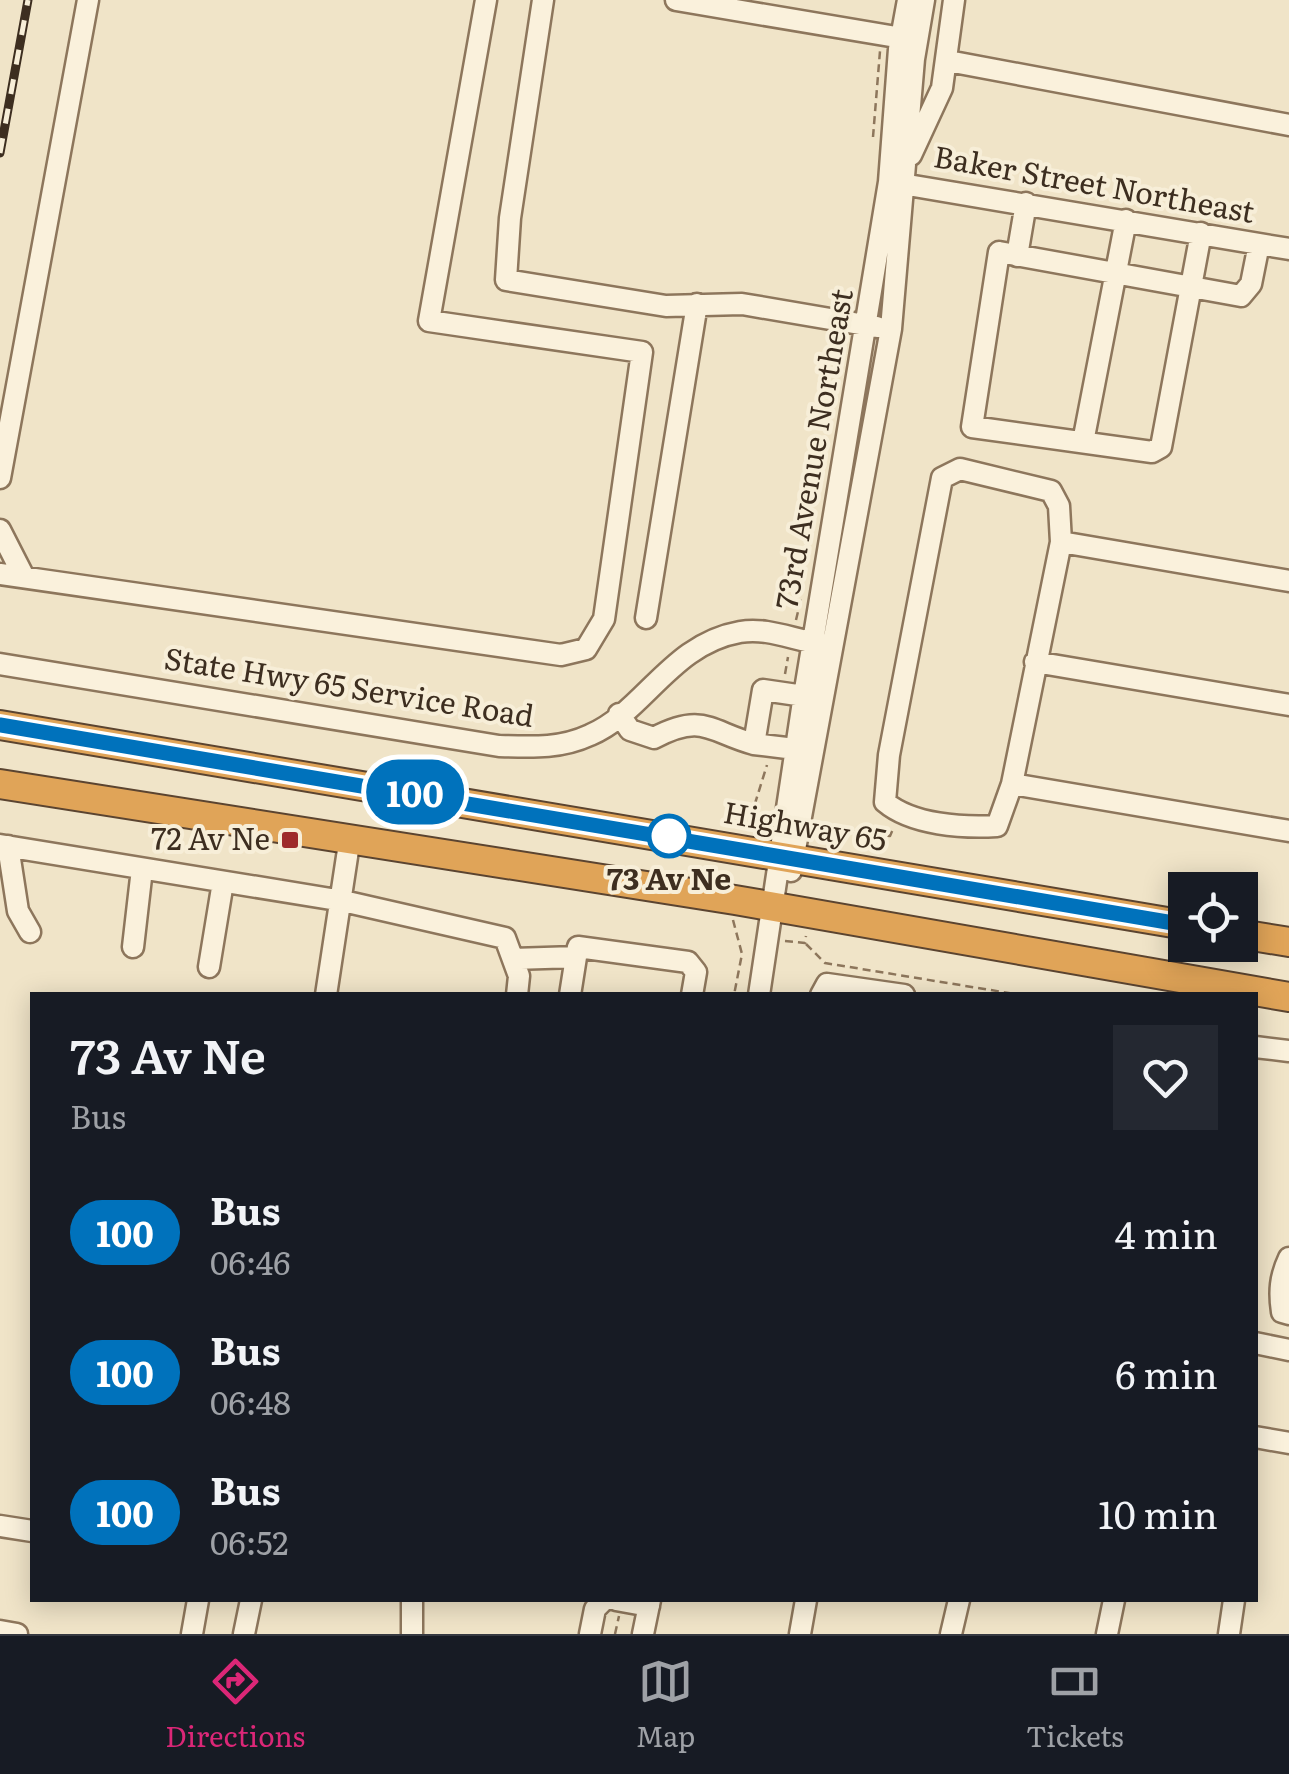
<!DOCTYPE html>
<html lang="en">
<head>
<meta charset="utf-8">
<style>
  :root { --surface:#171b24; --page:#242831; --text:#f1f3f6; --muted:#9ea1a6; --line:#363941; --accent:#db2777 }
  body { margin:0; font-family:Literata,serif; background:var(--page); color:var(--text); height:100vh; display:flex; flex-direction:column; font-size:38px; white-space:nowrap }
  * { box-sizing:border-box; margin:0 }
  p { font-size:32px; color:var(--muted) }
  .icon { flex:none; width:55px; height:55px; fill:none; stroke:currentColor; stroke-width:2; stroke-linecap:round; stroke-linejoin:round }
  .map { position:relative; flex:1; overflow:hidden }
  .details { position:absolute; left:30px; top:992px; width:1228px; height:610px; display:flex; flex-direction:column; background:var(--surface); border-radius:0px; box-shadow:0 5px 25px #0003 }
  .details>* { flex:none }
  .badge { padding:0 20px; border-radius:32px; font-size:35px; line-height:65px }
  .fabs { position:absolute; left:1168px; top:872px; display:grid; gap:20px }
  .fabs a { display:grid; place-items:center; width:90px; height:90px; border-radius:0px; background:var(--surface); box-shadow:0 5px 25px #0003; font-size:50px }
  .map>.badge { position:absolute; translate:-50% -50%; box-shadow:0 0 0 5px #fff }
  .round { display:grid; place-items:center; flex:none; width:105px; height:105px; border-radius:0px; background:var(--page) }
  .headline { display:flex; align-items:center; justify-content:space-between; height:170px; padding:0 40px }
  h1 { font-size:48px; font-weight:600; line-height:75px }
  ul { padding:0; list-style:none }
  li { display:flex; align-items:center; gap:30px; height:140px; padding:0 40px }
  li div { flex:1 }
  li b { display:block; font-size:38px }
  li em { font-style:normal }
  li .badge { min-width:110px; font-weight:700; text-align:center }
  .tab-bar { display:flex; justify-content:space-around; align-items:center; height:140px; border-top:2px solid var(--line); background:var(--surface); font-size:28px; color:var(--muted) }
  .tab-bar a { display:grid; justify-items:center; gap:5px }
  .tab-bar .active { color:var(--accent) }
  .map>svg:first-child { display:block }
  .lines { fill:none; stroke-linecap:round; stroke-linejoin:round }
  .minor-casing { stroke:#8d765c; stroke-width:25 }
  .highway-casing { stroke:#5b4430; stroke-width:32 }
  .path { stroke:#8d765c; stroke-width:2.5; stroke-dasharray:8 5; stroke-linecap:butt }
  .minor { stroke:#faf1dc; stroke-width:20 }
  .highway { stroke:#e0a458; stroke-width:28 }
  .rail-casing { stroke:#3d2e20; stroke-width:9 }
  .rail { stroke:#f7eed8; stroke-width:5; stroke-dasharray:15; stroke-linecap:butt }
  .line-casing { stroke:#fff; stroke-width:22 }
  .line { stroke:#0072bc; stroke-width:15 }
  .stop-dot { fill:#fff; stroke:#0072bc; stroke-width:5 }
  .poi-dot { fill:#9e2a2b; stroke:#f7eed8; stroke-width:4 }
  .labels { text-anchor:middle; stroke-width:8; stroke-linejoin:round; paint-order:stroke }
  .street-label { font-size:30px; fill:#3d2e20; stroke:#f7eed8 }
  .poi-label { font-size:30px; fill:#3d2e20; stroke:#f7eed8; text-anchor:end }
  .stop-label { font-size:30px; font-weight:bold; fill:#3d2e20; stroke:#f7eed8 }
</style>
</head>
<body>
<div class="map">
<svg width="1289" height="1634" viewBox="0 0 1289 1634">
  <rect width="100%" height="100%" fill="#f0e4c8"/>
  <g class="lines">
    <defs>
      <path id="minor" d="M 543,0 L 510,218 L 506,280 L 666,306 L 742,304 L 877,327
        M 676,0 L 914,40
        M 948,61 L 1289,125
        M 911,155 L 942,88 L 954,0
        M 896,183 L 1289,249
        M 1201,233 L 1161,447 L 1152,452 L 972,427 L 999,252 L 1241,296 L 1251,284 L 1259,244
        M 1017,256 L 1026,203
        M 1083,442 L 1126,220
        M 960,469 L 1051,491 L 1059,506 L 1061,542 L 1012,784 L 997,826 C 963,828 912,825 885,802 L 889,755 L 942,478 Z
        M 0,478 L 88,0
        M 0,530 L 24,577
        M 1061,542 L 1289,581
        M 0,574 L 561,655 L 586,649 L 604,619 L 642,352 L 429,321 L 486,0
        M 646,618 L 697,304
        M 1035,662 L 1289,705
        M 0,664 L 499,746 C 531,747 560,749 590,735 C 644,712 671,644 740,632 C 769,627 795,641 823,644
        M 619,714 L 630,730 L 654,738 C 703,712 710,732 754,744
        M 795,749 L 754,744 L 763,690 L 804,696
        M 1012,784 L 1289,831
        M 0,845 L 343,901 L 505,938 L 519,976 L 517,995
        M 8,846 L 18,911 L 30,932
        M 791,871 L 891,329 L 914,59 L 924,0
        M 133,947 L 142,869
        M 513,959 L 576,957 L 578,947 L 688,962 L 696,972 L 692,995
        M 209,967 L 223,882
        M 326,995 L 350,837
        M 570,995 L 576,957
        M 759,995 L 802,708 L 889,182 L 899,49 L 908,0
        M 821,995 L 827,984 L 904,995
        M 1255,1047 L 1289,1051
        M 1289,1258 C 1280,1277 1279,1292 1282,1312 L 1289,1314
        M 1255,1343 L 1289,1350
        M 1255,1437 L 1289,1443
        M 0,1526 L 32,1531
        M 412,1600 L 412,1634
        M 616,1600 L 649,1606
        M 0,1631 L 17,1634
        M 192,1634 L 198,1600
        M 244,1634 L 251,1600
        M 590,1634 L 595,1609 L 604,1600
        M 643,1634 L 650,1600
        M 800,1634 L 806,1600
        M 951,1634 L 959,1600
        M 1107,1634 L 1114,1600
        M 1229,1634 L 1234,1600"/>
      <path id="highway" d="M 0,725 L 1185,925
        M 0,784 L 735,900 L 1289,997
        M 1240,934 L 1289,942"/>
    </defs>
    <!-- minor casing -->
    <use href="#minor" class="minor-casing"/>
    <!-- highway casing -->
    <use href="#highway" class="highway-casing"/>
    <!-- path -->
    <path class="path" d="M 873,137 L 880,51
      M 796,620 L 801,599
      M 785,674 L 788,657
      M 750,823 L 767,825
      M 747,829 L 767,765
      M 823,833 L 840,830 L 890,836 L 893,829
      M 733,920 L 742,954 L 734,995
      M 785,941 L 805,943 L 806,936
      M 806,944 L 825,963 L 1021,995
      M 615,1634 L 619,1616"/>
    <!-- minor -->
    <use href="#minor" class="minor"/>
    <!-- highway -->
    <use href="#highway" class="highway"/>
    <defs>
      <path id="rail" d="M 0,153 L 28,0"/>
    </defs>
    <!-- rail casing -->
    <use href="#rail" class="rail-casing"/>
    <!-- rail -->
    <use href="#rail" class="rail"/>
  </g>
  <g class="lines">
    <defs>
      <path id="line" d="M 0,725 L 1185,925"/>
    </defs>
    <!-- line casing -->
    <use href="#line" class="line-casing"/>
    <!-- line -->
    <use href="#line" class="line"/>
  </g>
  <!-- markers -->
  <circle class="stop-dot" cx="669" cy="836" r="20"/>
  <rect class="poi-dot" x="280" y="830" width="20" height="20" rx="5"/>
  <g class="labels">
    <!-- street labels -->
    <g class="street-label">
      <text transform="translate(1094 185) rotate(10)" y="10">Baker Street Northeast</text>
      <text transform="translate(815 449) rotate(-80)" y="10">73rd Avenue Northeast</text>
      <text transform="translate(349 688) rotate(9)" y="10">State Hwy 65 Service Road</text>
      <text transform="translate(805 827) rotate(10)" y="10">Highway 65</text>
    </g>
    <!-- poi labels -->
    <g class="poi-label">
      <text x="270" y="850">72 Av Ne</text>
    </g>
    <!-- stop labels -->
    <g class="stop-label">
      <text x="669" y="890">73 Av Ne</text>
    </g>
  </g>
</svg>
<div class="fabs">
<a><svg class="icon" aria-label="locate" viewBox="0 0 24 24"><circle cx="12" cy="12" r="6"/><path d="M12 2v4M12 18v4M2 12h4M18 12h4"/></svg></a>
</div>
<b class="badge" style="left:415px;top:792px;background:#0072bc;color:#fff">100</b>
<section class="details">
<div class="headline"><div><h1>73 Av Ne</h1><p>Bus</p></div><a class="round"><svg class="icon" aria-label="heart" viewBox="0 0 24 24"><path d="M12 20l-8-8c-3-5 5-10 8-4 3-6 11-1 8 4z"/></svg></a></div>
<ul>
<li><span class="badge" style="background:#0072bc;color:#fff">100</span><div><b>Bus</b><p>06:46</p></div><em>4 min</em></li>
<li><span class="badge" style="background:#0072bc;color:#fff">100</span><div><b>Bus</b><p>06:48</p></div><em>6 min</em></li>
<li><span class="badge" style="background:#0072bc;color:#fff">100</span><div><b>Bus</b><p>06:52</p></div><em>10 min</em></li>
</ul>
</section>
</div>
<nav class="tab-bar">
<a class="active"><svg class="icon" aria-label="directions" viewBox="0 0 24 24"><path d="M12 3l9 9-9 9-9-9zM9 14v-3h6M13 9l2 2-2 2"/></svg>Directions</a>
<a><svg class="icon" aria-label="map" viewBox="0 0 24 24"><path d="M3 6l6-2 6 2 6-2v14l-6 2-6-2-6 2zM9 4v14M15 6v14"/></svg>Map</a>
<a><svg class="icon" aria-label="tickets" viewBox="0 0 24 24"><path d="M3 7h18v10H3zM15 7v10"/></svg>Tickets</a>
</nav>
</body>
</html>
